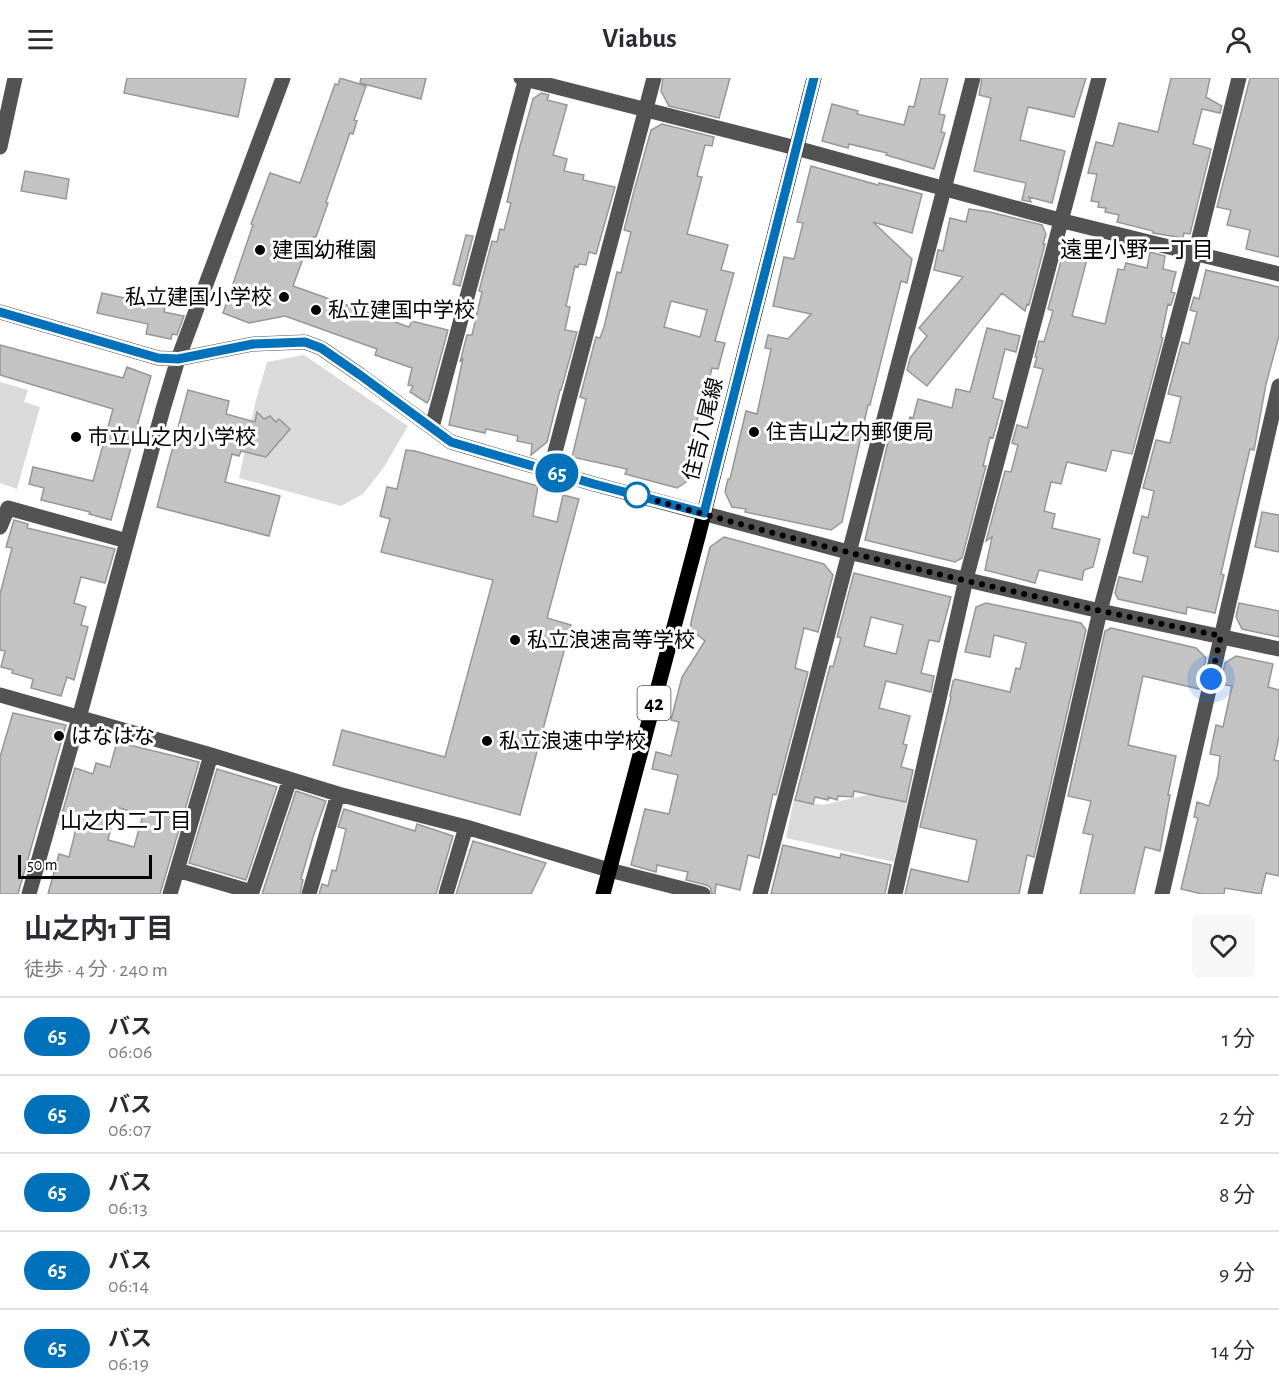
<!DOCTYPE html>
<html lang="ja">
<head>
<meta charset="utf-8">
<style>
  :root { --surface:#fff; --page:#f7f7f7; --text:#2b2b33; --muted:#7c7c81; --line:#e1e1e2 }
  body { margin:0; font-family:"Alegreya Sans","Noto Sans JP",sans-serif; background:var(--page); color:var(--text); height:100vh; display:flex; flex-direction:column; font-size:22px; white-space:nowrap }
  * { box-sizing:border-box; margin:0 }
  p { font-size:20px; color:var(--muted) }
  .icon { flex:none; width:33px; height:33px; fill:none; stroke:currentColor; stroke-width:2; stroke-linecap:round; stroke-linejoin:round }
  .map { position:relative; height:816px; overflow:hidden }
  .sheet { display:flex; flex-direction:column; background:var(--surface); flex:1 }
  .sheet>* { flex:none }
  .badge { padding:0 12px; border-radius:20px; font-size:21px; line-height:39px }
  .scale { position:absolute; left:18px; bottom:15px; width:134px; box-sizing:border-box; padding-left:6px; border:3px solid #000; border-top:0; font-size:16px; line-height:21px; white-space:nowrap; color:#000; -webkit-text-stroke:4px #fff; paint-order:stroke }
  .you { position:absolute; width:30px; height:30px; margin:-15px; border:4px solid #fff; border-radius:50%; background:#1a73e8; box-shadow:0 0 0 9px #1a73e833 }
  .map>.badge { position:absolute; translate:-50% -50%; box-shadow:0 0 0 3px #fff }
  .round { display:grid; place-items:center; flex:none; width:63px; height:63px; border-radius:6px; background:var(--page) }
  .overview { display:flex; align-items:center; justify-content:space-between; height:102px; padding:0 24px }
  h1 { font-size:28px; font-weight:700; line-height:45px }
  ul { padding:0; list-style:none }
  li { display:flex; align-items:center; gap:18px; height:78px; padding:0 24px; border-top:2px solid var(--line) }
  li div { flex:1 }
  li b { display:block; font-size:22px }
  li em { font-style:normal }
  li .badge { min-width:66px; font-weight:700; text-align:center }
  header { display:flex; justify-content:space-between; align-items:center; height:78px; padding:0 24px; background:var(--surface); font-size:27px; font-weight:700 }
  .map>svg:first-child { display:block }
  .green { fill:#dadada }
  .building { fill:#c3c3c3; stroke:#979797; stroke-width:1.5; fill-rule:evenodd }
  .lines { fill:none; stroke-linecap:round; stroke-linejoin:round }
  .minor { stroke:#535353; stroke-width:15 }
  .major { stroke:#000; stroke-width:15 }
  .line-casing { stroke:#fff; stroke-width:14 }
  .line { stroke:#0072bc; stroke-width:9 }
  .walk { stroke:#000; stroke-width:6; stroke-dasharray:0 10.8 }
  .poi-dot { fill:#000; stroke:#fff; stroke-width:2 }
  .stop-dot { fill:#fff; stroke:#0072bc; stroke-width:3 }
  .labels { text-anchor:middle; stroke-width:6; stroke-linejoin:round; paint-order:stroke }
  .shield { fill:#fff; stroke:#4c4c4c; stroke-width:1.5 }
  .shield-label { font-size:20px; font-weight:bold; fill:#000 }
  .poi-label { font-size:21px; fill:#000; stroke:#fff; text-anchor:start }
  .street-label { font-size:21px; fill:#000; stroke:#fff }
  .neighbourhood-label { font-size:22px; fill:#000; stroke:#fff }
</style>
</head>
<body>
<header><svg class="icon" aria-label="menu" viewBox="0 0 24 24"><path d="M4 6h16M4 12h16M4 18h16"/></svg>Viabus<svg class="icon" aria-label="person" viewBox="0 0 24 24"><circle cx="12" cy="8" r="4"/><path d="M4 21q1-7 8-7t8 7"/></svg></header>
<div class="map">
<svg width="1279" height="816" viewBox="0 0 1279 816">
  <rect width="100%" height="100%" fill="#fff"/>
  <!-- green -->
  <path class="green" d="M 304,277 L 408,348 L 384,389 L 363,416 L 341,428 L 239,400 L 256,322 L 267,284 Z
    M 0,304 L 28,312 L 24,324 L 40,329 L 17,411 L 0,405 Z
    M 872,716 L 907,724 L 894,784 L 786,760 L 794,721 L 822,727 Z"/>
  <!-- building -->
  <path class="building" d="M 127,0 L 246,0 L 238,39 L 124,15 Z
    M 340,0 L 366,8 L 354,42 L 357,43 L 353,56 L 350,55 L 326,124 L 328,125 L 316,159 L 313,159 L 312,162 L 310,161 L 293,208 L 409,249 L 412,243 L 448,252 L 429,322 L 427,325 L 410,314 L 413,308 L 408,307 L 412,290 L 375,277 L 377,271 L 285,238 L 249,245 L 223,235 L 253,147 L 251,146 L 270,95 L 300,105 L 335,6 L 338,7 Z
    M 361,0 L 426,0 L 421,21 L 360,5 Z
    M 663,0 L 730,0 L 719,40 L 669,28 L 661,13 Z
    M 921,0 L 948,0 L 939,36 L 945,37 L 941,54 L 945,55 L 934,91 L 886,77 L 887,75 L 849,66 L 848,70 L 822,63 L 832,26 L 858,33 L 857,36 L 904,47 L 909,28 L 914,29 Z
    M 982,0 L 1086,0 L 1074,39 L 1028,29 L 1020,62 L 1065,73 L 1052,125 L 1029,119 L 1031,124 L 1022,122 L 1026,105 L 974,93 L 991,20 L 979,17 Z
    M 1171,0 L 1210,0 L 1206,19 L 1222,28 L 1220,35 L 1202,31 L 1193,66 L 1211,71 L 1190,156 L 1184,155 L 1183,160 L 1153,155 L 1153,153 L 1117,144 L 1119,137 L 1105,134 L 1106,130 L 1098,129 L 1099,124 L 1091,123 L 1097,96 L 1088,95 L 1096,64 L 1113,68 L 1119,45 L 1158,54 Z
    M 1250,0 L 1279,0 L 1279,179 L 1246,171 L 1250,152 L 1227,147 L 1231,132 L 1217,129 Z
    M 541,15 L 549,17 L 547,22 L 567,27 L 553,77 L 567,81 L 564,93 L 584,97 L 583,102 L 615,109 L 596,176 L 589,174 L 586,187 L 579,186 L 578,189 L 575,188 L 566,228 L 570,229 L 565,252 L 577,254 L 561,312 L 560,312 L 547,364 L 531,377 L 532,366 L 517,363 L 518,358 L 486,351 L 485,355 L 449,347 L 463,280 L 460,284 L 467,257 L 472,257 L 482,214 L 479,213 L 492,163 L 497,164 L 500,151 L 504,152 L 511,125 L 507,124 L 520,68 L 533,21 Z
    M 662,46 L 714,59 L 712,68 L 705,67 L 697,98 L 702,99 L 687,156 L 728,167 L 721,192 L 734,195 L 715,263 L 725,265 L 718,291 L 712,290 L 701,334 L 699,333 L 687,389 L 692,390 L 689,402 L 677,410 L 625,396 L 627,391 L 572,379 L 586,321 L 580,319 L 596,259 L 600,260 L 604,249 L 617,194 L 621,195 L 631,154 L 624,152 L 634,113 L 651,52 ZM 671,223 L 707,232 L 700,259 L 664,249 Z
    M 811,88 L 878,107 L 879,105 L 922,116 L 912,155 L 873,144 L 912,181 L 907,205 L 901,203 L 870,327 L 868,327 L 842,444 L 831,452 L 745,434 L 746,431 L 732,429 L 725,414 L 728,401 L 730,401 L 746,333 L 757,336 L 771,271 L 765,270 L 768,257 L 788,261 L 811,236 L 773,228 L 784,179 L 794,181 L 803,145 L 797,144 Z
    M 25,93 L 69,101 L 66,121 L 21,113 Z
    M 969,131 L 990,134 L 1042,147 L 1046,156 L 1043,166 L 1045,166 L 1029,227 L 1027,226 L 1025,233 L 1002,215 L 927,308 L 907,292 L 910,280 L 927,258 L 919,250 L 963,199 L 934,192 L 938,172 L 943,173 L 950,140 L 966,144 Z
    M 466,157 L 473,158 L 460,208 L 453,206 Z
    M 1074,161 L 1091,166 L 1072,238 L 1105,246 L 1118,191 L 1124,192 L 1126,185 L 1147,190 L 1150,174 L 1165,178 L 1163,191 L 1176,194 L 1171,214 L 1175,215 L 1171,227 L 1168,226 L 1161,259 L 1163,260 L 1132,376 L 1112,372 L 1106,393 L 1067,384 L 1061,406 L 1051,404 L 1044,433 L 1055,436 L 1052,450 L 1100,461 L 1093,489 L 1084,492 L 1082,502 L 1039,492 L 1035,505 L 985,492 L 992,459 L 986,463 L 1005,393 L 1011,394 L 1018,367 L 1012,365 L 1017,347 L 1027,350 L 1043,291 L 1034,289 L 1037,279 L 1035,279 L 1039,263 L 1044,264 L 1053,233 L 1048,231 L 1064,172 L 1071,174 Z
    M 1206,192 L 1279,209 L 1279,258 L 1266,306 L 1254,372 L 1250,371 L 1229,460 L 1221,496 L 1224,497 L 1215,535 L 1187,529 L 1186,536 L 1118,521 L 1115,515 L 1119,499 L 1142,504 L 1148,479 L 1133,475 L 1142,438 L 1148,440 L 1154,413 L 1143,410 L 1156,362 L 1170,365 L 1181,319 L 1168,316 L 1182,264 L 1189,266 L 1197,234 L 1190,232 L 1194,219 L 1199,221 Z
    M 102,215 L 165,229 L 164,234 L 184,238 L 177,257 L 172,256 L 171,261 L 146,256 L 148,246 L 97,235 Z
    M 987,250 L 1020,258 L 1016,274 L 1005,271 L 993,320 L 1003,323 L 993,360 L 990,359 L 983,388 L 986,388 L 962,480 L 955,484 L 865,462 L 890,355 L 905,358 L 910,339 L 913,340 L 918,321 L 952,330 L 956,311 L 970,314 Z
    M 0,267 L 123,300 L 127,289 L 151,298 L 111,442 L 89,436 L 90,434 L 41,422 L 44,410 L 29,406 L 33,389 L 93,403 L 113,331 L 0,297 Z
    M 188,312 L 229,323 L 226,336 L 255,344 L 257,334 L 264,341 L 270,338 L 276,344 L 279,341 L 290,351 L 266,379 L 241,373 L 239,378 L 232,376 L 225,404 L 280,418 L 269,458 L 157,429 Z
    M 406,372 L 415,373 L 538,408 L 533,438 L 557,444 L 563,417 L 579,421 L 547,540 L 571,547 L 520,737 L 333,687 L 342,652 L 445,679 L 493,502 L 381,474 L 390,441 L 380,438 L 387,409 L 397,411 Z
    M 1262,434 L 1279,437 L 1279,474 L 1255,469 Z
    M 14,442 L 28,446 L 27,450 L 115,471 L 105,505 L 81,499 L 74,525 L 86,529 L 81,547 L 88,549 L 74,602 L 67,599 L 61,618 L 31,610 L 33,601 L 12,595 L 13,592 L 1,589 L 5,573 L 0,572 L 0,516 L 12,470 L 6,469 Z
    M 724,459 L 824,486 L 833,497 L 818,554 L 804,550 L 795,590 L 808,594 L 776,717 L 773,716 L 759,780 L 748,777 L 740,812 L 716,806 L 715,816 L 712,816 L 710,809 L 706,807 L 686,802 L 688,794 L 657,787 L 656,794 L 631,787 L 645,731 L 669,736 L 678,697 L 652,691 L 656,674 L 671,678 L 679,644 L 671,642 L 682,599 L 705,563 L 690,551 L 692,540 L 710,469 Z
    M 854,495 L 951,519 L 939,564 L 929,562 L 921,595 L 934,598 L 931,614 L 886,603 L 879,630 L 910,638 L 903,666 L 907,667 L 901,689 L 913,692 L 906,724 L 854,713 L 853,719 L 838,718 L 837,722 L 828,719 L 828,722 L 815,719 L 813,726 L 795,722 L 830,588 L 833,589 L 841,560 L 837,559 ZM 871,539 L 903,547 L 896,576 L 864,568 Z
    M 986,525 L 1081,545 L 1086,552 L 1034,779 L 1027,777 L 1019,816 L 905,816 L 911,791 L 968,804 L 977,762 L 920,749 L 951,619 L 950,618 L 953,603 L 955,601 L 1010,614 L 1016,590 L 1020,591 L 1026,565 L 994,557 L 990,579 L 965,574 L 976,529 Z
    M 1239,525 L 1279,533 L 1279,559 L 1242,551 L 1236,539 Z
    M 1111,550 L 1196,570 L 1206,580 L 1199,611 L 1143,598 L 1128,667 L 1176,678 L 1168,717 L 1170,717 L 1160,773 L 1145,769 L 1134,816 L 1080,816 L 1093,757 L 1083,755 L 1091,723 L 1068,718 L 1105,553 Z
    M 1236,578 L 1273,586 L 1268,609 L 1279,612 L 1279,659 L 1274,682 L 1279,683 L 1279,798 L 1266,795 L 1261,816 L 1225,810 L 1224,816 L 1202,816 L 1181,811 L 1198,740 L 1194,739 L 1197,724 L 1209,728 L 1218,697 L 1220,678 L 1210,676 L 1216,647 L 1223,649 L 1232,608 L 1220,606 L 1225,585 Z
    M 13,635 L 66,647 L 18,816 L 0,816 L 0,679 Z
    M 117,664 L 199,684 L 160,816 L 48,816 L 59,776 L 69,779 L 76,751 L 59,746 L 75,690 L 93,696 L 96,685 L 110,689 ZM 116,729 L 143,737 L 134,769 L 108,762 Z
    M 217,691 L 277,709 L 246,802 L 189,785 Z
    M 296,713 L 326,723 L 313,759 L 301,801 L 303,802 L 300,816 L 262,816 Z
    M 344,731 L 415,753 L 417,746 L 453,758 L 436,816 L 319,816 L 322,806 L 328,808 L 332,792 L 336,793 L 346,751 L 338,749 Z
    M 473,763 L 546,785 L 531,816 L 456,816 Z
    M 783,767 L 840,780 L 841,776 L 891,787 L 885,816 L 771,816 Z"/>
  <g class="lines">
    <!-- minor -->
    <path class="minor" d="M 521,0 L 796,70 L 1063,143 L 1279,196
      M 0,69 L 15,0
      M 0,234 L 158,280 L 178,281 L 253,266 L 305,264 L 321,270 L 360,297 L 451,364 L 594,406 L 848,474 L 1100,533 L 1279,571
      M 432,349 L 526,0
      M 550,393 L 654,0
      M 0,449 L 8,430 L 127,463
      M 0,617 L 211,677 L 338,716 L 466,749 L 609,792 L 703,816
      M 177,792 L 252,814 L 290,701
      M 29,816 L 79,640 L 163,331 L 178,281 L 283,0
      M 170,816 L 211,677
      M 309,816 L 338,716
      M 446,816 L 466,749
      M 760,816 L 973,0
      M 895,816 L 966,501 L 1099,0
      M 1035,816 L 1100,533 L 1195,176 L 1239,0
      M 1162,816 L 1279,308"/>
    <!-- major -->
    <path class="major" d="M 603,816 L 699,455 L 814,0"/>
  </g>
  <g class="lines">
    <defs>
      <path id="line" d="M 0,234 L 158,280 L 178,281 L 253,266 L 305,264 L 321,270 L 360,297 L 451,364 L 594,406 L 704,435 L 814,0"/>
    </defs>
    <!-- line casing -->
    <use href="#line" class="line-casing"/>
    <!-- line -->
    <use href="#line" class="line"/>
    <!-- walk -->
    <path class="walk" d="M 637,417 C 828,473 1025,518 1221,558 L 1211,601"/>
  </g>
  <!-- markers -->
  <g class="poi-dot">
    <circle cx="260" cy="172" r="6"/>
    <circle cx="284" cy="219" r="6"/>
    <circle cx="316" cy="232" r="6"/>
    <circle cx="754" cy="354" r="6"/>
    <circle cx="76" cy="359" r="6"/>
    <circle cx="515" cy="562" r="6"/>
    <circle cx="59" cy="658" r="6"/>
    <circle cx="487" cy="663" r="6"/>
  </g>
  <circle class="stop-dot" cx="637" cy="417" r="12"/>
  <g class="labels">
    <!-- shield labels -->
    <rect class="shield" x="637.5" y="608" width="33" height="34" rx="4.5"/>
    <g class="shield-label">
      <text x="654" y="632">42</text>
    </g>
    <!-- poi labels -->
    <g class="poi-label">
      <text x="272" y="179">建国幼稚園</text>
      <text x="272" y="226" text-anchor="end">私立建国小学校</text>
      <text x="328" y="239">私立建国中学校</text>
      <text x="766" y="361">住吉山之内郵便局</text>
      <text x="88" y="366">市立山之内小学校</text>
      <text x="527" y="569">私立浪速高等学校</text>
      <text x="71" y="665">はなはな</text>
      <text x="499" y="670">私立浪速中学校</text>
    </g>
    <!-- street labels -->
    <g class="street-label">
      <text transform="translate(703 351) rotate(-76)" y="7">住吉八尾線</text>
    </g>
    <!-- neighbourhood labels -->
    <g class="neighbourhood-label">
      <text x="1137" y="179">遠里小野一丁目</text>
      <text x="126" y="750">山之内二丁目</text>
    </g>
  </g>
</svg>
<div class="scale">50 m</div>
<div class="you" style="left:1211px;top:601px"></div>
<b class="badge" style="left:557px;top:395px;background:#0072bc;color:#fff">65</b>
</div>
<section class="sheet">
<div class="overview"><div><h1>山之内1丁目</h1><p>徒歩 · 4 分 · 240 m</p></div><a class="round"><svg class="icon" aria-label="heart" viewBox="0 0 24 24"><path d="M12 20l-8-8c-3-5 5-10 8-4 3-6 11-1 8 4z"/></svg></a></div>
<ul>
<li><span class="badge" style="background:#0072bc;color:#fff">65</span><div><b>バス</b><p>06:06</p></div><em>1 分</em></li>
<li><span class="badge" style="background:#0072bc;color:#fff">65</span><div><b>バス</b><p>06:07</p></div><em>2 分</em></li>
<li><span class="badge" style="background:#0072bc;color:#fff">65</span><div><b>バス</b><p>06:13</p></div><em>8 分</em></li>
<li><span class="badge" style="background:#0072bc;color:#fff">65</span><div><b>バス</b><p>06:14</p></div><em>9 分</em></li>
<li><span class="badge" style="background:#0072bc;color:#fff">65</span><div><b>バス</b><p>06:19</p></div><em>14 分</em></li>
</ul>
</section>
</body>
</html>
